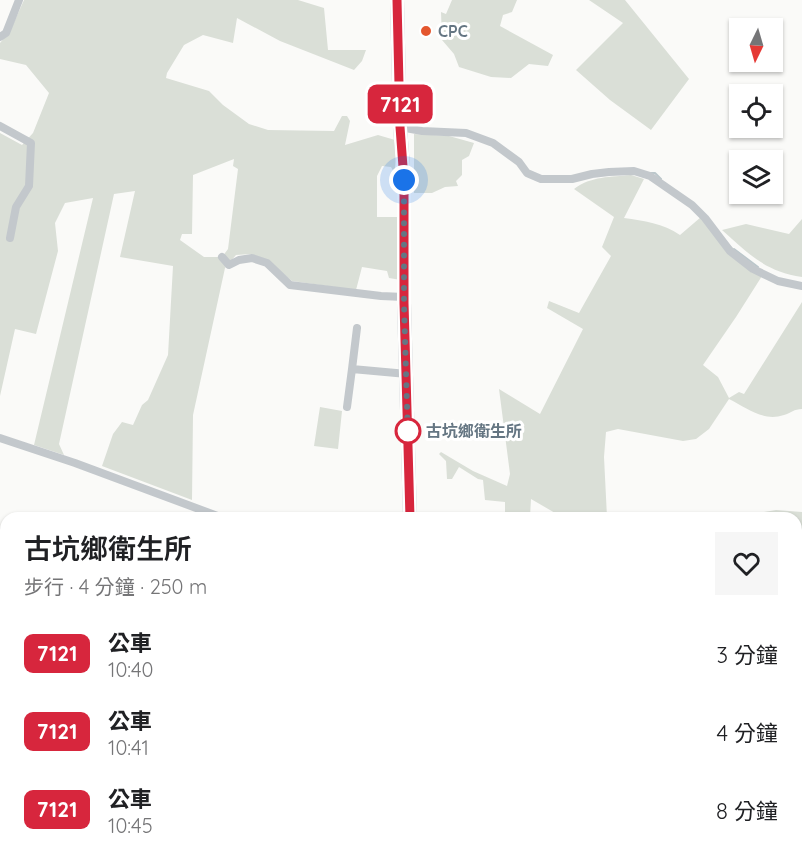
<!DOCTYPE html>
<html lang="zh-TW">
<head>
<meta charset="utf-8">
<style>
  :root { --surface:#fff; --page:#f6f6f6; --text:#202124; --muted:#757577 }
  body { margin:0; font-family:Quicksand,"Noto Sans TC",sans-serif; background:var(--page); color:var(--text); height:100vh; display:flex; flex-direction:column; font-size:22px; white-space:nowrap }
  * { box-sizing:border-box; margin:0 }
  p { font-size:20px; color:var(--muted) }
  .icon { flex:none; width:33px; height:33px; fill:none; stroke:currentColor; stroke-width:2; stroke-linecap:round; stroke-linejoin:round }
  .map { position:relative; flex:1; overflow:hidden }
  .sheet { position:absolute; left:0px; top:512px; width:802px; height:350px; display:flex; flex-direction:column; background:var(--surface); border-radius:18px 18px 0 0; box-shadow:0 2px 4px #0004 }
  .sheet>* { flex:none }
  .badge { padding:0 12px; border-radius:9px; font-size:21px; line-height:39px }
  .needle { width:39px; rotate:185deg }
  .controls { position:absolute; left:729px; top:18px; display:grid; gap:12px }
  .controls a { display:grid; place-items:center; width:54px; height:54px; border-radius:0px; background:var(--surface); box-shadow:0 2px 4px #0004; font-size:30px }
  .you { position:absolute; width:30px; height:30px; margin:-15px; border:4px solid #fff; border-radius:50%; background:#1a73e8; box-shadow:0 0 0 9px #1a73e833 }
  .map>.badge { position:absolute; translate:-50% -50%; box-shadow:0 0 0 3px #fff }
  .round { display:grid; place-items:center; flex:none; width:63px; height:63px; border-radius:0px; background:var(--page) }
  .overview { display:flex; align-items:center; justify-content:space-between; height:102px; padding:0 24px }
  h1 { font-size:28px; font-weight:600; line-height:45px }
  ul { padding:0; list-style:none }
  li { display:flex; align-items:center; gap:18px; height:78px; padding:0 24px }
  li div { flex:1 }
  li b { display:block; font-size:22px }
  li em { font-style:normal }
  li .badge { min-width:66px; font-weight:700; text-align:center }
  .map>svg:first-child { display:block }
  .green { fill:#dadfd7; fill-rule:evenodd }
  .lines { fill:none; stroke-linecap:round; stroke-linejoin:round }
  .stream { stroke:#bbc7cb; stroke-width:2 }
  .river { stroke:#bbc7cb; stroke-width:14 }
  .major-casing { stroke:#b5babe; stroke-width:14 }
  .minor { stroke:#c3c8cc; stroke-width:8 }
  .major { stroke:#fff; stroke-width:10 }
  .line-casing { stroke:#fff; stroke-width:14 }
  .line { stroke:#d7263d; stroke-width:9 }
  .walk { stroke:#657683; stroke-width:6; stroke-dasharray:0 10.8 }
  .poi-dot { fill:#e4572e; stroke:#fff; stroke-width:2 }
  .stop-dot { fill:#fff; stroke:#d7263d; stroke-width:3 }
  .labels { text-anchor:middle; stroke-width:6; stroke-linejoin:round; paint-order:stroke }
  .poi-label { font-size:16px; font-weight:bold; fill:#657683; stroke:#fff; text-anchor:start }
  .stop-label { font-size:16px; font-weight:bold; fill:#657683; stroke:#fff; text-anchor:start }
</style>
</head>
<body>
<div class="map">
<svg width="802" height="860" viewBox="0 0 802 860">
  <rect width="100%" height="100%" fill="#fafaf8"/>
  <!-- green -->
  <path class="green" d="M 24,0 L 298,0 L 324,8 L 328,50 L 366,50 L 362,61 L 354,70 L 280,41 L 237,18 L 233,43 L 203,35 L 184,45 L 167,73 L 166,78 L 209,91 L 223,105 L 249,124 L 268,130 L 334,131 L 342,116 L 347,116 L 350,121 L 345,145 L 378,135 L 395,140 L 395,174 L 391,167 L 382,166 L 377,176 L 377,217 L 399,217 L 401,280 L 389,278 L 387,271 L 362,267 L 356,290 L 292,281 L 268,261 L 251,254 L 236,255 L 225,268 L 193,415 L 192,500 L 102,466 L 113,434 L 122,422 L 133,425 L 142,405 L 148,400 L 168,355 L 173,266 L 120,257 L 135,191 L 114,194 L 59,444 L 64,455 L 34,445 L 93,198 L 65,203 L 55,223 L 58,251 L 36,334 L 15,329 L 0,396 L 0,133 L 22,145 L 33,133 L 49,93 L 26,65 L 0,59 L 0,43 L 10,31 ZM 234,159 L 233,166 L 238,169 L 228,249 L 222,257 L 204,257 L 180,240 L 182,234 L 192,234 L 193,175 Z
    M 452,0 L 517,0 L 512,12 L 503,15 L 500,26 L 553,55 L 548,66 L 529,64 L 511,78 L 491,77 L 459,67 L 454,54 L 442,40 L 441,12 L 446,14 Z
    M 589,0 L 625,0 L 689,79 L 651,130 L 610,100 L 576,70 L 623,23 Z
    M 414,134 L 449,136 L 474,143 L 469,156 L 462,160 L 462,175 L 456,181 L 458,186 L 445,187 L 432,193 L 414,193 Z
    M 631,175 L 644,179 L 624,218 C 644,221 663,223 680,235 L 701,217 L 762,276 L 736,317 L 703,365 L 718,377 L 729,398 L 739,392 L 744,394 L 802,302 L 802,409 C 794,409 791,413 784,415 C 763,422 747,408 729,399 L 709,429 L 696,439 L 683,441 L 618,429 L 606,432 L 604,457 L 607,517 L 562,517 L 531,499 L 530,517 L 505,517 L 505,502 L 485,500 L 483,480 L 478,479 L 459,467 L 452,479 L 447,479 L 446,461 L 439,454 L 441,452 L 473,471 L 507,486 L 510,474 L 499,389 L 540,414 L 583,329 L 547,308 L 549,301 L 579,313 L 611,256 L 602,247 L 614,217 L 574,189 C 591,176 611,177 631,175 Z
    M 802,219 L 802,277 C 764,271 749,254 722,230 L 746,224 L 789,234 Z
    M 320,407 L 342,411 L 338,449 L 314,446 Z
    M 776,510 L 802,512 L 802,625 L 798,628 L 796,627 L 796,518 L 760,517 L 764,512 Z
    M 802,639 L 802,761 L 796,758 L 796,640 Z"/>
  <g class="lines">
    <!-- stream -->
    <path class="stream" d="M 651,173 L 655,173 L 661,179
      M 734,249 L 758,267
      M 798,637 L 802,638"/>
    <!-- river -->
    <path class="river" d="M 0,652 L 6,655
      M 513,855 L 522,860"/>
    <defs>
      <path id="major" d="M 397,0 L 400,127 L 404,180 L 404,303 L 410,518
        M 413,860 L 413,855"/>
    </defs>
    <!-- major casing -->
    <use href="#major" class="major-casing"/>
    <!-- minor -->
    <path class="minor" d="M 0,37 L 6,33 L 19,0
      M 0,126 L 31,143 L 29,186 L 16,207 L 10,238
      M 400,127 L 422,131 L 466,133 L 493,143 L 519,162 L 527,173 L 541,179 L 572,179 L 592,174 L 609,172 L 634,171 L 650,176 L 692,205 L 705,218 L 730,251 L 753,269 L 778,281 L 802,286
      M 222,257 L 229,265 L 239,260 L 252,258 L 267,263 L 290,285 L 381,296 L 404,297
      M 352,369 L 357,328
      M 347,407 L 352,369 L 407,374
      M 0,438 L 75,463 L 223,518
      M 0,581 L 6,585
      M 0,739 L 6,741
      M 796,764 L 802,767
      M 0,838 L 6,841
      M 44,855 L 58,860
      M 317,855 L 330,860
      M 604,855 L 613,860"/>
    <!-- major -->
    <use href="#major" class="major"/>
  </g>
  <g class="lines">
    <defs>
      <path id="line" d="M 397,0 L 400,127 L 404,180 L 404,303 L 410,518"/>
    </defs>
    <!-- line casing -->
    <use href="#line" class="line-casing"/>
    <!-- line -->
    <use href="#line" class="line"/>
    <!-- walk -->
    <path class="walk" d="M 404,180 L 404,303 L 408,441 L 408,431"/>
  </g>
  <!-- markers -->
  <circle class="poi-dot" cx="426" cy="31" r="6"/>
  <circle class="stop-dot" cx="408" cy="431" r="12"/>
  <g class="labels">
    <!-- poi labels -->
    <g class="poi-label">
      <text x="438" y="37">CPC</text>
    </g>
    <!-- stop labels -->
    <g class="stop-label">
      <text x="426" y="437">古坑鄉衛生所</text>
    </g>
  </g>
</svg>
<div class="controls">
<a><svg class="needle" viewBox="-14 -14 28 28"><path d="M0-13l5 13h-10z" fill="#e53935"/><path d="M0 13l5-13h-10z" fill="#757577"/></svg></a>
<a><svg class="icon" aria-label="locate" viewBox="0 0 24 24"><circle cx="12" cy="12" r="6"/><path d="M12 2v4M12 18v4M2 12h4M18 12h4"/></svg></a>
<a><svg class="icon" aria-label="layers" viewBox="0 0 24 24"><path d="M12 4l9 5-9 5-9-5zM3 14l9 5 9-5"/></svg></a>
</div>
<div class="you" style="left:404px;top:180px"></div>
<b class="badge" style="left:400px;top:104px;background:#d7263d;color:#fff">7121</b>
<section class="sheet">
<div class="overview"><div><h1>古坑鄉衛生所</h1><p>步行 · 4 分鐘 · 250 m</p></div><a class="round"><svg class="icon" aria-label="heart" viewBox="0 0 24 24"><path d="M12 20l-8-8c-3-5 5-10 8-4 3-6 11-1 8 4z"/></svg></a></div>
<ul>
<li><span class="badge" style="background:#d7263d;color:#fff">7121</span><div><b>公車</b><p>10:40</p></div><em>3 分鐘</em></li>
<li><span class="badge" style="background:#d7263d;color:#fff">7121</span><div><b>公車</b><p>10:41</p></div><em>4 分鐘</em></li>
<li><span class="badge" style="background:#d7263d;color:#fff">7121</span><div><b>公車</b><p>10:45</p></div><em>8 分鐘</em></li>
</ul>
</section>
</div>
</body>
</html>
